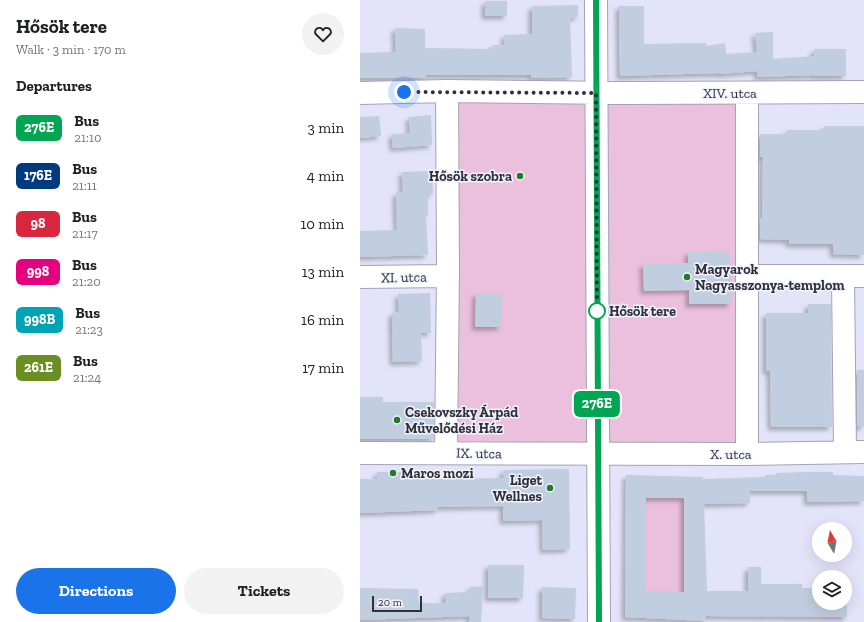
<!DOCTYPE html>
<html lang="en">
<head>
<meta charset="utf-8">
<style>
  :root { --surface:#fff; --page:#f2f2f2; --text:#202124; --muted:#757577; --accent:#1a73e8 }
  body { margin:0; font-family:"Zilla Slab",serif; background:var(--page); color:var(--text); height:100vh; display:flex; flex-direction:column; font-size:15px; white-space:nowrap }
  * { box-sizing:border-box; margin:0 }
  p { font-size:13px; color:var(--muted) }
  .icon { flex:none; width:22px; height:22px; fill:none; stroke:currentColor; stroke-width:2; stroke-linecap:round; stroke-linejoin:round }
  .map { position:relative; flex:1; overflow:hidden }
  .side { display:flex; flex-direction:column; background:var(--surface); width:360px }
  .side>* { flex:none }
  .badge { padding:0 8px; border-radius:6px; font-size:14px; line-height:26px }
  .needle { width:26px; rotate:350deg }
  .controls { position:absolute; left:452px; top:522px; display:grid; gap:8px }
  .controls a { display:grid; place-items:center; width:40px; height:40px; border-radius:50%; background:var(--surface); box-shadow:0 4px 16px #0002; font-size:20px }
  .scale { position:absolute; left:12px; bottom:10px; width:50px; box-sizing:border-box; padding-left:4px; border:2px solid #303138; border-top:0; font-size:11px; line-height:14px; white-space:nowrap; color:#303138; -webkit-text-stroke:3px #f2f2ff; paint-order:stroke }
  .you { position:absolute; width:20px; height:20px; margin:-10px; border:3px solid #fff; border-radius:50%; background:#1a73e8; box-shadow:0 0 0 6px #1a73e833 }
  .map>.badge { position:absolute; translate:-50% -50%; box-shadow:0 0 0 2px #fff }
  h2 { padding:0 16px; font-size:15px; line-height:36px }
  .round { display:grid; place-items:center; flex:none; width:42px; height:42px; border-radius:21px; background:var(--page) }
  .head { display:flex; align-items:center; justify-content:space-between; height:68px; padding:0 16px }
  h1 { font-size:19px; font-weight:700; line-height:30px }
  .primary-button { display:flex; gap:8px; margin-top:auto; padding:8px 16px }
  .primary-button a { flex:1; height:46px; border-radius:24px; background:var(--accent); color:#fff; font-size:16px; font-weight:700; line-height:46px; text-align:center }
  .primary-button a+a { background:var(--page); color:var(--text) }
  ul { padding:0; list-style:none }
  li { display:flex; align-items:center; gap:12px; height:48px; padding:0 16px }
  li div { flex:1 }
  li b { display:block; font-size:15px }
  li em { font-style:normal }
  li .badge { min-width:44px; font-weight:700; text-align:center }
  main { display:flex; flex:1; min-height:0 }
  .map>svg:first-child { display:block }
  .green { fill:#ebc0dc }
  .building { fill:#c1cedf; fill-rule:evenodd; filter:url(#shadow) }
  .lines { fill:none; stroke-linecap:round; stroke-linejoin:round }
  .minor-casing { stroke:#a2a3b6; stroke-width:24 }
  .minor { stroke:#fff; stroke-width:22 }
  .line-casing { stroke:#fff; stroke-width:9 }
  .line { stroke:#00a651; stroke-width:6 }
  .walk { stroke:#303138; stroke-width:4; stroke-dasharray:0 7.2 }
  .poi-dot { fill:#227a27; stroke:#f2f2ff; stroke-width:1.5 }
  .stop-dot { fill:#fff; stroke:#00a651; stroke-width:2 }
  .labels { text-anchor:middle; stroke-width:3; stroke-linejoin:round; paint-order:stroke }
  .street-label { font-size:14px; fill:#303138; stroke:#f2f2ff }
  .poi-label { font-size:14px; font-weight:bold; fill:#303138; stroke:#f2f2ff; text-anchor:start }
  .stop-label { font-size:14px; font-weight:bold; fill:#303138; stroke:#f2f2ff; text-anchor:start }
</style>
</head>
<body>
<main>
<section class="side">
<div class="head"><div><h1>Hősök tere</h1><p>Walk · 3 min · 170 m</p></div><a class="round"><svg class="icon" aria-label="heart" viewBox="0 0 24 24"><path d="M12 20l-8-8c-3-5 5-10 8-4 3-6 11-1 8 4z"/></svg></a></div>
<h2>Departures</h2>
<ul>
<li><span class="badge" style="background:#00a651;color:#fff">276E</span><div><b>Bus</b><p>21:10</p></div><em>3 min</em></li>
<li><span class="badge" style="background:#003b80;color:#fff">176E</span><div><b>Bus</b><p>21:11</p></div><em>4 min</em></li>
<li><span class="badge" style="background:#d7263d;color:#fff">98</span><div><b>Bus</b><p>21:17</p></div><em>10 min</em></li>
<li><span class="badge" style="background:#e6007e;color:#fff">998</span><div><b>Bus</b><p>21:20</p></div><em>13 min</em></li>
<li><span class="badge" style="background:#00a3b4;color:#fff">998B</span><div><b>Bus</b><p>21:23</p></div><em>16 min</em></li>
<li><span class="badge" style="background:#6b8e23;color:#fff">261E</span><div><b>Bus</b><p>21:24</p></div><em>17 min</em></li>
</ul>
<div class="primary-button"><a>Directions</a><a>Tickets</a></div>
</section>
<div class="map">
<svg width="504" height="622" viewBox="0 0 504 622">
  <defs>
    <filter id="shadow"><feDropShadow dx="-3.5" dy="3.5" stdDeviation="2" flood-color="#0004"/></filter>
  </defs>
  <rect width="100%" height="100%" fill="#e3e4f9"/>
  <!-- green -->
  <path class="green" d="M 87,91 L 387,93 L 387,454 L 86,452 Z
    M 286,498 L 324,498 L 324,592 L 286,592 Z"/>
  <!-- building -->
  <path class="building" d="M 125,1 L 147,1 L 147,16 L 125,16 Z
    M 218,5 L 218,17 L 210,18 L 212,77 L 171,78 L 171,75 L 66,75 L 66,78 L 0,78 L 0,53 L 36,52 L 35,28 L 65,29 L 65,48 L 132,49 L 132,45 L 145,45 L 144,35 L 172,34 L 172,6 Z
    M 259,6 L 284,6 L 284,44 L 346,43 L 346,46 L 365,43 L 366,54 L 397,52 L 395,33 L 413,32 L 413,59 L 454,56 L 454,49 L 486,49 L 486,76 L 454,76 L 454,75 L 398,77 L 397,71 L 359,74 L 359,73 L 260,76 Z
    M 71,115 L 72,145 L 33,148 L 32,134 L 50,133 L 49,117 Z
    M 19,116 L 21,136 L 0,138 L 0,117 Z
    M 464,126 L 504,126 L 504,255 L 473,254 L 473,244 L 429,244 L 429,240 L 400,239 L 400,218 L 402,218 L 403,157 L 400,157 L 400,134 L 427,134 L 427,130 L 464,130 Z
    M 72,171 L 73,194 L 68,194 L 68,216 L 66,216 L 68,255 L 0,257 L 0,231 L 37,230 L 36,192 L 43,193 L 42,172 Z
    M 370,251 L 371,304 L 329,304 L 329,290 L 284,291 L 283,264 L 328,263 L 328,252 Z
    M 70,293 L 71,333 L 61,333 L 62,361 L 33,362 L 32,313 L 39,312 L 38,294 Z
    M 116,293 L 141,293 L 141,327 L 115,327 Z
    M 448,304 L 471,304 L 472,427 L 411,427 L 410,371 L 406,371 L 406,313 L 448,313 Z
    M 497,370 L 504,370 L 504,427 L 497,427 Z
    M 0,397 L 23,397 L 23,402 L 74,402 L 74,439 L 0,439 Z
    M 209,469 L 210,549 L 183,550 L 182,520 L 143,521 L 143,506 L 78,507 L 78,510 L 0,513 L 0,479 L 17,479 L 17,472 L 77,472 L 77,479 L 143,478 L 143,470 Z
    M 447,472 L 473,472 L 473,475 L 504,476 L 504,501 L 447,502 L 447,491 L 390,491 L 390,503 L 344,504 L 347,591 L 388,591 L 388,567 L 401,567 L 401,584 L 442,584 L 442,588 L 459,588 L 459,603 L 487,603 L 487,617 L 346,616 L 346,621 L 265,617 L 266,475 L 343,477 L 343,479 L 406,477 L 406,475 L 416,475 L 416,473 ZM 286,498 L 324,498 L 324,592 L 286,592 Z
    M 128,565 L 164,565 L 163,598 L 128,598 Z
    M 123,586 L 121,622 L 109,622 L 110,616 L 0,620 L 0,588 L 58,589 L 59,603 L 85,603 L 85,593 L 110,592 L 110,587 Z
    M 182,587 L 216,588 L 215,619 L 182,618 Z"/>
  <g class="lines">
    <defs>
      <path id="minor" d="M 236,0 L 239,622
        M 0,93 L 87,91 L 261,93 L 504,92
        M 387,276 L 504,276
        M 0,277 L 88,276
        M 483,277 L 485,452
        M 86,452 L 88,270 L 87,91
        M 0,453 L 387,454 L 504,452
        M 387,454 L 387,93"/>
    </defs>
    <!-- minor casing -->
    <use href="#minor" class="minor-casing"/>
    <!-- minor -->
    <use href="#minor" class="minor"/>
  </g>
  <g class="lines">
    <defs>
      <path id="line" d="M 236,0 L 239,622"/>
    </defs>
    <!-- line casing -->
    <use href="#line" class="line-casing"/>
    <!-- line -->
    <use href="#line" class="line"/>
    <!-- walk -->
    <path class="walk" d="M 44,92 L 236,93 L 237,317 L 237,311"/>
  </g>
  <!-- markers -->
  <g class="poi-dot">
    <circle cx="160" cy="176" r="4"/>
    <circle cx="327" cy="277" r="4"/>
    <circle cx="37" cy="420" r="4"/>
    <circle cx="33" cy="473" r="4"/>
    <circle cx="190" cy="488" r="4"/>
  </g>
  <circle class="stop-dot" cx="237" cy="311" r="8"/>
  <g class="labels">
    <!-- street labels -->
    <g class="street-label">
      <text x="370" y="98">XIV. utca</text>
      <text transform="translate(44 277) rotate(-1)" y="5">XI. utca</text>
      <text transform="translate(119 453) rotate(1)" y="5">IX. utca</text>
      <text x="371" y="459">X. utca</text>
    </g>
    <!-- poi labels -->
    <g class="poi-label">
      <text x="152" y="181" text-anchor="end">Hősök szobra</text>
      <text x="335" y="274">Magyarok<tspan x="335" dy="16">Nagyasszonya-templom</tspan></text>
      <text x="45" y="417">Csekovszky Árpád<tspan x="45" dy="16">Művelődési Ház</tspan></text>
      <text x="41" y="478">Maros mozi</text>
      <text x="182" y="485" text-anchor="end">Liget<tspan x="182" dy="16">Wellnes</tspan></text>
    </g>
    <!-- stop labels -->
    <g class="stop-label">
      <text x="249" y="316">Hősök tere</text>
    </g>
  </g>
</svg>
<div class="controls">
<a><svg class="needle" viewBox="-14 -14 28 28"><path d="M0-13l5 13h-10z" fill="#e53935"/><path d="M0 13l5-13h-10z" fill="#757577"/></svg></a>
<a><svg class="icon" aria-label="layers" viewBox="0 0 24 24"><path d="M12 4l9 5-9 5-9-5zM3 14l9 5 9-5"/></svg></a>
</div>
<div class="scale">20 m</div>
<div class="you" style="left:44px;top:92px"></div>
<b class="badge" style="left:237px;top:404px;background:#00a651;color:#fff">276E</b>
</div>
</main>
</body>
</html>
